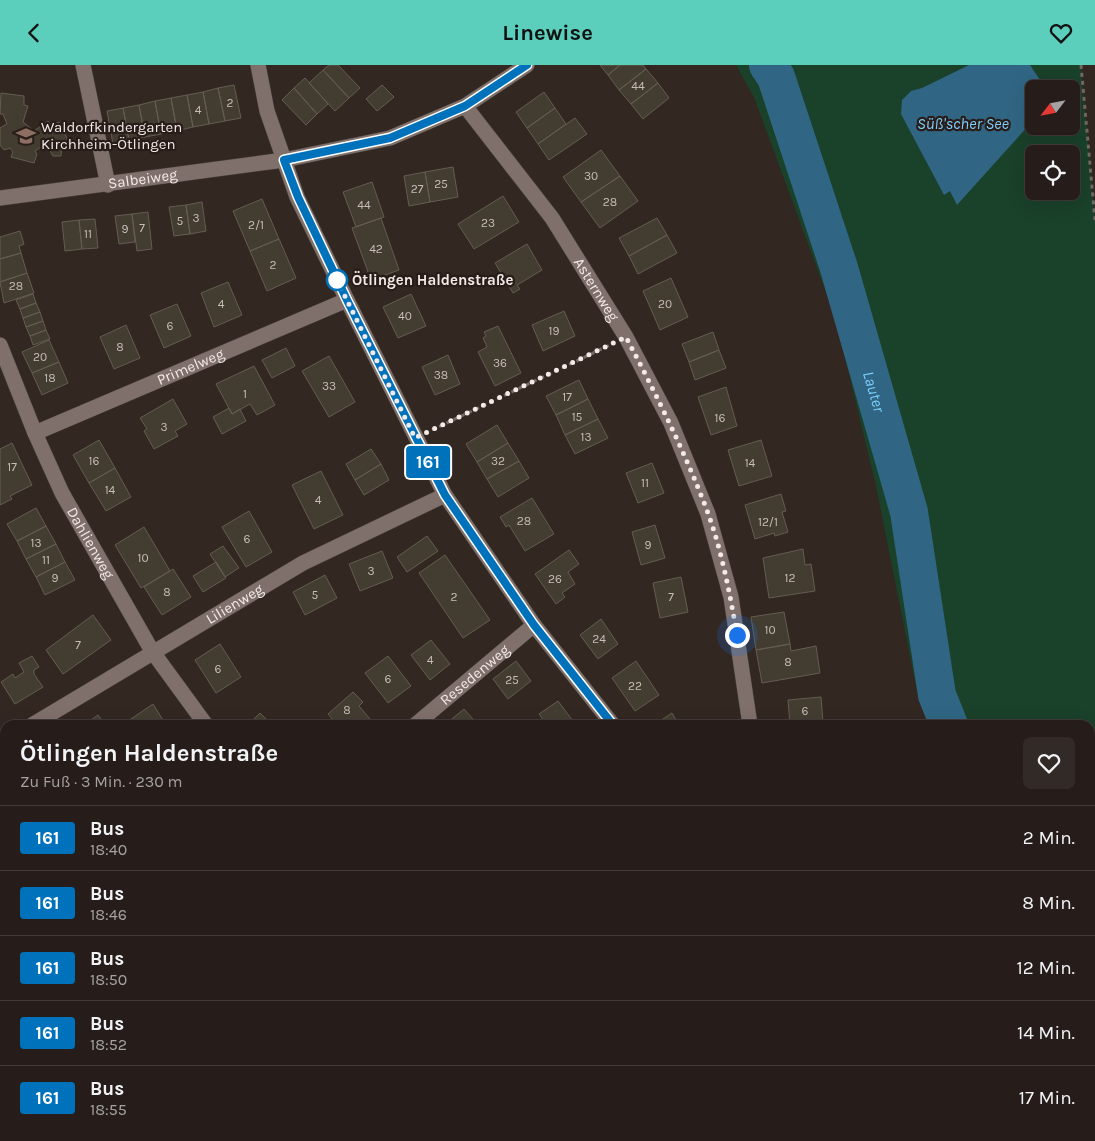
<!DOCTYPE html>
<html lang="de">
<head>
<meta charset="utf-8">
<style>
  :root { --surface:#261d1a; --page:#322a27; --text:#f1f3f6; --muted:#a4a2a2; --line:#423b39; --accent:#5bcebc }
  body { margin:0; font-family:Karla,sans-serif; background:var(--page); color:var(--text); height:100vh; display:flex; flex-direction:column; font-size:19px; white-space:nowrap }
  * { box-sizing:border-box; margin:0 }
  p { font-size:16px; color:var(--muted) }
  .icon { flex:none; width:28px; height:28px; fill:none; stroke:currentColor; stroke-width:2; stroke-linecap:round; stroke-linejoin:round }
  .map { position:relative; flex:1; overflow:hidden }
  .sheet { position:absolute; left:0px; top:655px; width:1095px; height:421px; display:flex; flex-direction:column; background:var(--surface); border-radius:15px 15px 0 0; box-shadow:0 5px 20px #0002,0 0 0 1px var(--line) }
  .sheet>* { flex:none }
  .badge { padding:0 10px; border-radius:4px; font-size:18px; line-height:32px }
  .needle { width:32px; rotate:238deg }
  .controls { position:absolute; left:1025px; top:15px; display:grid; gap:10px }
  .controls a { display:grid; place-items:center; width:55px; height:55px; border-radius:8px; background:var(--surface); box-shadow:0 5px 20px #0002,0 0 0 1px var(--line); font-size:25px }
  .you { position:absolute; width:25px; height:25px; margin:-12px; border:4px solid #fff; border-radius:50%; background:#1a73e8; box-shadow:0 0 0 8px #1a73e833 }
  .map>.badge { position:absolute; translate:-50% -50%; box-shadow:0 0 0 2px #fff }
  .round { display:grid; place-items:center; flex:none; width:52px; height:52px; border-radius:8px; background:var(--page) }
  .headline { display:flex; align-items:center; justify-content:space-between; height:85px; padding:0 20px }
  h1 { font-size:24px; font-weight:700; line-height:38px }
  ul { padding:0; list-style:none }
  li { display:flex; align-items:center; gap:15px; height:65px; padding:0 20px; border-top:1px solid var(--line) }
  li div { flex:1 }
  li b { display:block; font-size:19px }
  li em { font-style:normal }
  li .badge { min-width:55px; font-weight:700; text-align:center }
  header { display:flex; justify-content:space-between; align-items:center; height:65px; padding:0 20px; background:var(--accent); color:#111; font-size:22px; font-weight:700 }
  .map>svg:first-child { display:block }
  .education { fill:#3f2d25 }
  .green { fill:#1a412a; fill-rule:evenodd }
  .water { fill:#306684 }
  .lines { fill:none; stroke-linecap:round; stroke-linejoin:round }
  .stream { stroke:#306684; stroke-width:6 }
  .river { stroke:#306684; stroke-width:38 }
  .building { fill:#433c31; stroke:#645d51 }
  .minor-casing { stroke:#4f4440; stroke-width:16 }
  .path { stroke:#736864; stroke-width:3; stroke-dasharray:4 4; stroke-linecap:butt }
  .minor { stroke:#7f706b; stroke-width:15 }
  .line-casing { stroke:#fff; stroke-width:11 }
  .line { stroke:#0072bc; stroke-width:8 }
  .walk { stroke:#f3eae7; stroke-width:5; stroke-dasharray:0 9 }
  .stop-dot { fill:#fff; stroke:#0072bc; stroke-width:2.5 }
  .labels { text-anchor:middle; stroke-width:4.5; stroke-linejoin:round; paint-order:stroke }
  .number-label { font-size:12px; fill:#c7beba }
  .poi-label { font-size:15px; fill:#f3eae7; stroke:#291d19; text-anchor:start }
  .street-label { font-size:15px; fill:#f3eae7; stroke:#291d19 }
  .stop-label { font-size:15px; font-weight:bold; fill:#f3eae7; stroke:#291d19; text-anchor:start }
  .water-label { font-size:16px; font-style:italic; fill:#7ccefd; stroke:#291d19 }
</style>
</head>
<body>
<header><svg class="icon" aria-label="back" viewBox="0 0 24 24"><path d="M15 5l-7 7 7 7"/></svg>Linewise<svg class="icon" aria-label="heart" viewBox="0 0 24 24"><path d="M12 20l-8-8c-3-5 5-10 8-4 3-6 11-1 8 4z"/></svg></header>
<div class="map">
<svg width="1095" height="1076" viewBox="0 0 1095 1076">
  <rect width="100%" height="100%" fill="#332722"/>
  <!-- education -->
  <path class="education" d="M 900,1071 L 1007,1071 L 1006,1076 L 901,1076 Z"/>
  <!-- green -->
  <path class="green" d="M 736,0 L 1081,0 L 1095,155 L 1095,1014 L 1090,1022 L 1090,660 L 930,660 L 919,636 L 876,421 L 836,255 L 754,32 ZM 1034,24 L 1071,24 L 1071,61 L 1034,61 ZM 1034,89 L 1071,89 L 1071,126 L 1034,126 Z"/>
  <!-- water -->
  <path class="water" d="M 969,0 L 1030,0 L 1040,15 L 1038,24 L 1034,24 L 1034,41 L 1029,60 L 957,140 L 950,126 L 944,130 L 901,49 L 902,35 L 911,26 L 922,23 Z"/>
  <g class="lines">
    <!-- stream -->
    <path class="stream" d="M 1090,1022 L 1095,1014
      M 1056,1076 L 1059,1071"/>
    <!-- river -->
    <g class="river">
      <path id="s1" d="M 768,0 L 776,12 L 839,203 L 909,447 L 937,630 L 949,660"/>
      <path d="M 1042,1071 L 1042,1076"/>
    </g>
  </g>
  <!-- building -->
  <path class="building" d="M 329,0 L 338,0 L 360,23 L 349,33 L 323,5 Z
    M 600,0 L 620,0 L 608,10 Z
    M 620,0 L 643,0 L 646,4 L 619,25 L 608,10 Z
    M 646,4 L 658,18 L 631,39 L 619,25 Z
    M 323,5 L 349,33 L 335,46 L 309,18 Z
    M 305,13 L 328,39 L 317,49 L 294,23 Z
    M 658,18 L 669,33 L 643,54 L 631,39 Z
    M 234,20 L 241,53 L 225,56 L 218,23 Z
    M 382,20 L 394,32 L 377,46 L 366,34 Z
    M 218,23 L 225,56 L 209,59 L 203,27 Z
    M 294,23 L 317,49 L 306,60 L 282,35 Z
    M 203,27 L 209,59 L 193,62 L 187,30 Z
    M 544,27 L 555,43 L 527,63 L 516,47 Z
    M 1,28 L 24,31 L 24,40 L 28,41 L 23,57 L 34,66 L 48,56 L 51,60 L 59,57 L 69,77 L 62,80 L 61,91 L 53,91 L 48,82 L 41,82 L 35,86 L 37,89 L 34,98 L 11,92 L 13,87 L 10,83 L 4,85 L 0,80 L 0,63 L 7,59 L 3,49 L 0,49 Z
    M 187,30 L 193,62 L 177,66 L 171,33 Z
    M 171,33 L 177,66 L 161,69 L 155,36 Z
    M 155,36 L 161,69 L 145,72 L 139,40 Z
    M 139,40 L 145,72 L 129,75 L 123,43 Z
    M 123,43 L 129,75 L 113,79 L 107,46 Z
    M 555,43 L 566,59 L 538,79 L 527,63 Z
    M 575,53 L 587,69 L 549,95 L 538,79 Z
    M 601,85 L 620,111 L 581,137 L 563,112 Z
    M 453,102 L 458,132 L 430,137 L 425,107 Z
    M 425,107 L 430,137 L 409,141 L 404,111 Z
    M 620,111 L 638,136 L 600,163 L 581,137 Z
    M 372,117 L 384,152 L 356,162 L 343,127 Z
    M 503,131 L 519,157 L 474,184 L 458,159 Z
    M 262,134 L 279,174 L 250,186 L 233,146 Z
    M 202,137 L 206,166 L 190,169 L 186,140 Z
    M 186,140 L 190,169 L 174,171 L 169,142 Z
    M 148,147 L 152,184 L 137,186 L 132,149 Z
    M 132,149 L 135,177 L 119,179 L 115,151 Z
    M 381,153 L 399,205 L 371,215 L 352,163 Z
    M 657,153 L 667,170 L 629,191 L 619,173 Z
    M 95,154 L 98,183 L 82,184 L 79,155 Z
    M 79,155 L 82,184 L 65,186 L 62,157 Z
    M 20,166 L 24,179 L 19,181 L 21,188 L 0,194 L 0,172 Z
    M 667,170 L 677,188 L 638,209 L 629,191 Z
    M 279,174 L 296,213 L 267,226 L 250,186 Z
    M 527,179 L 542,205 L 517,220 L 520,224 L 513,228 L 495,198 Z
    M 21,188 L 27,208 L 0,217 L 0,194 Z
    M 27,208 L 34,228 L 4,238 L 0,217 Z
    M 671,213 L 688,252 L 660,265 L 643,226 Z
    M 228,217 L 242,250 L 214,262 L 201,228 Z
    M 33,229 L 36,238 L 20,244 L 16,235 Z
    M 411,229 L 426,261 L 398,273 L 383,242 Z
    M 36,238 L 40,247 L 23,253 L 20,244 Z
    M 177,239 L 191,271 L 164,283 L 150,250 Z
    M 564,246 L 575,271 L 543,286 L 532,260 Z
    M 40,247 L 43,256 L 26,262 L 23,253 Z
    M 43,256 L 46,265 L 30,271 L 26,262 Z
    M 126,260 L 140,293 L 114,304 L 100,272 Z
    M 498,261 L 521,308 L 495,321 L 478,287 L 487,282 L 483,273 L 486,271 L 484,267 Z
    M 46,265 L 50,274 L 33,280 L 30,271 Z
    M 713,267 L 719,285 L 689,297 L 682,279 Z
    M 49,275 L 59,297 L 32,308 L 22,287 Z
    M 286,283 L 295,301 L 272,313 L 262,295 Z
    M 719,285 L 726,303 L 695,315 L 689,297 Z
    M 448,290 L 460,319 L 435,330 L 422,302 Z
    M 329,291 L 355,337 L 329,352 L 302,306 Z
    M 59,297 L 68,318 L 42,330 L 32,308 Z
    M 254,301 L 275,340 L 257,350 L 250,339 L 232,349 L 216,319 Z
    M 579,315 L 588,334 L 556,350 L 546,331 Z
    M 726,322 L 737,361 L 711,370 L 698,332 Z
    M 173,334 L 187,359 L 175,366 L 178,371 L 154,384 L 144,366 L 147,364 L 140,353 Z
    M 588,334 L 598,354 L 565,370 L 556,350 Z
    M 229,343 L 232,349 L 240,344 L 246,356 L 222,369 L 213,352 Z
    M 598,354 L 608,373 L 575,389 L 565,370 Z
    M 497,360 L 508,378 L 477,397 L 466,379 Z
    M 99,375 L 115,403 L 89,418 L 73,390 Z
    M 761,375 L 772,411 L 739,421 L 728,385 Z
    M 12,378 L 32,420 L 10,431 L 12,434 L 0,440 L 0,384 Z
    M 508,378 L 519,396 L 487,414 L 477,397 Z
    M 371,384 L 381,399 L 355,415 L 346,399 Z
    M 519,396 L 529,413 L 498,432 L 487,414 Z
    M 652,398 L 664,428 L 638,438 L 626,408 Z
    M 381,399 L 389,415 L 364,430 L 355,415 Z
    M 115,403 L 131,432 L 106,446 L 89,418 Z
    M 321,406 L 343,450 L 314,464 L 292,420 Z
    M 781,429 L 786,446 L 782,447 L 788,467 L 775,471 L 774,468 L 755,474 L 745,440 Z
    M 532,433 L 554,469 L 525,486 L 509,460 L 506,462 L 500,452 Z
    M 36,443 L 46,461 L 17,476 L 7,459 Z
    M 249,446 L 272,487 L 246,502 L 222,462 Z
    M 655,460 L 665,493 L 641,500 L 632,467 Z
    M 46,461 L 56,479 L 26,494 L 17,476 Z
    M 144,462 L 170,506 L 141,523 L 115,480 Z
    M 427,471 L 438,486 L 407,507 L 397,492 Z
    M 56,479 L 65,497 L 36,512 L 26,494 Z
    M 223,481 L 239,503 L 225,512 L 210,489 Z
    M 803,484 L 805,500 L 811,499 L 815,526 L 769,533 L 763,493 Z
    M 569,485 L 579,499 L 568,507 L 575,519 L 562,528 L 565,532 L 556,539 L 535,509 Z
    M 382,486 L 393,513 L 360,526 L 349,499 Z
    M 445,490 L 490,555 L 463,573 L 419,508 Z
    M 65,497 L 75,515 L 45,530 L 36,512 Z
    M 216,497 L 226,513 L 203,527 L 193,511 Z
    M 173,504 L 191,532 L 162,550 L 144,522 Z
    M 325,510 L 337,533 L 305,550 L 293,527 Z
    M 681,512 L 688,547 L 660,553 L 653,518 Z
    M 784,547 L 790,579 L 756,585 L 751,552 Z
    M 93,550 L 111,575 L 63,609 L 46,585 Z
    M 601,554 L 618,579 L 598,594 L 580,570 Z
    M 431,575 L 450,599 L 430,615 L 411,590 Z
    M 220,579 L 241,612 L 216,628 L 195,595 Z
    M 790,579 L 791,586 L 816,581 L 820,608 L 762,618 L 756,585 Z
    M 32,591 L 39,602 L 34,605 L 34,609 L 43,622 L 15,639 L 1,617 L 13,609 L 15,613 L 24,607 L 19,598 Z
    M 388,591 L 411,621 L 388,638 L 365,608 Z
    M 516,596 L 531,616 L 508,634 L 493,614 Z
    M 636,596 L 659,630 L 635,646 L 612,613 Z
    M 353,627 L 363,637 L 359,641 L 375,660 L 337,660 L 328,649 Z
    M 821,632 L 823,657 L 827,656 L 827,660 L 790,660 L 788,635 Z
    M 558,636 L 576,660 L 547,660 L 539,649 Z
    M 153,639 L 166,660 L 130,660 L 128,656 Z
    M 464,644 L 478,660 L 449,660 L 447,658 Z
    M 260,648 L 272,660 L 248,660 Z
    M 672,648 L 679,660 L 654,660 Z
    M 98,650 L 105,660 L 84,660 Z
    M 5,734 L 5,756 L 0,759 L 0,737 Z
    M 5,756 L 5,779 L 0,782 L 0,759 Z
    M 5,779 L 5,801 L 0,794 L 0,782 Z
    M 0,1020 L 5,1033 L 5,1070 L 0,1072 Z
    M 1091,1036 L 1095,1039 L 1095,1076 L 1064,1076 L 1067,1071 L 1090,1071 Z
    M 249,1071 L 286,1071 L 288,1076 L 251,1076 Z
    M 333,1071 L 340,1071 L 343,1076 L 323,1076 Z
    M 412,1071 L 434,1071 L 436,1076 L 414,1076 Z
    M 538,1071 L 569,1071 L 570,1076 L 540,1076 Z
    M 682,1071 L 712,1071 L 714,1076 L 684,1076 Z
    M 728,1071 L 753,1071 L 755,1076 L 730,1076 Z
    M 909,1071 L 957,1071 L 958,1076 L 910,1076 Z"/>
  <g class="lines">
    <defs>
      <g id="minor">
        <path d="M 83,0 L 108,120"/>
        <path d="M 258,0 L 267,46 L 297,132 L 347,235 L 445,430 L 534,560 L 613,660"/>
        <path id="s2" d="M 465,41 L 552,153 L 626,272 L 671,358 L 708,449 L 731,532 L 750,660"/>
        <path id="s3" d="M 0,133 L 284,95 L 390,73 L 465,41 L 527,0"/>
        <path id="s4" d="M 0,280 L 35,368 L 62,428 L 152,586 L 206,660"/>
        <path id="s5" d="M 35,368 L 347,235"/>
        <path id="s6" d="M 32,660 L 303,498 L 445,430"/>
        <path id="s7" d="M 415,660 L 534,560"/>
        <path d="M 0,680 L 5,677"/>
        <path d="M 0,937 L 5,949"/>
        <path d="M 56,1071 L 58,1076"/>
        <path d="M 376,1071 L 378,1076"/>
        <path d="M 597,1071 L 598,1076"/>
        <path d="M 172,1076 L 185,1071"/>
        <path d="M 845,1076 L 852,1071"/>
        <path d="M 867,1076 L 867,1071"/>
      </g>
    </defs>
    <!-- minor casing -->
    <use href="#minor" class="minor-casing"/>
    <!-- path -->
    <path class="path" d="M 1081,0 L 1095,155
      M 432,365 L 612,279
      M 1090,868 L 1095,871
      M 1090,919 L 1095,902
      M 1090,945 L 1095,961"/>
    <!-- minor -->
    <use href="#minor" class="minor"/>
  </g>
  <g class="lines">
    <defs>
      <path id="line" d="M 527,0 L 465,41 L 390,73 L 284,95 L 298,132 L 347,235 L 445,430 L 534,560 L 613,660"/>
    </defs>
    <!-- line casing -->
    <use href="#line" class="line-casing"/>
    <!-- line -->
    <use href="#line" class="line"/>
    <!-- walk -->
    <path class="walk" d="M 337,215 L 415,373 L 626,272 C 656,329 685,387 708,448 C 722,487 730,529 737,570"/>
  </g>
  <!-- icons -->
  <defs>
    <symbol id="school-bare" viewBox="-9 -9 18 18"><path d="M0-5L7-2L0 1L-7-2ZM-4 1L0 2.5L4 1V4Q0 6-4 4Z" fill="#8d6e63" stroke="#291d19" stroke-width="2.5" paint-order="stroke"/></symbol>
  </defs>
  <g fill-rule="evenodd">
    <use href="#school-bare" x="12" y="57" width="28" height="28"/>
  </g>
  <!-- markers -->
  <circle class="stop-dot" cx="337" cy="215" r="10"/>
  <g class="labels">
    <!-- number labels -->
    <g class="number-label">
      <text x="638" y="25">44</text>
      <text x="230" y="42">2</text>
      <text x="198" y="49">4</text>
      <text x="591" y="115">30</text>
      <text x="441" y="123">25</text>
      <text x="417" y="128">27</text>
      <text x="610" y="141">28</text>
      <text x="364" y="144">44</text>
      <text x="196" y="157">3</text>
      <text x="180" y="160">5</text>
      <text x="488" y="162">23</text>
      <text x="256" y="164">2/1</text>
      <text x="142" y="167">7</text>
      <text x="125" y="168">9</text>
      <text x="88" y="173">11</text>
      <text x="376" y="188">42</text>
      <text x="273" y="204">2</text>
      <text x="16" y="225">28</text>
      <text x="221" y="243">4</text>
      <text x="665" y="243">20</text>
      <text x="405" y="255">40</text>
      <text x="170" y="265">6</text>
      <text x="554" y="270">19</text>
      <text x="120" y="286">8</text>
      <text x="40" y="296">20</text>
      <text x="500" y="302">36</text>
      <text x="441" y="314">38</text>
      <text x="50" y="317">18</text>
      <text x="329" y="325">33</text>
      <text x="245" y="333">1</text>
      <text x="567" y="336">17</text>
      <text x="577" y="356">15</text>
      <text x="720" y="357">16</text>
      <text x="164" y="366">3</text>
      <text x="586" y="376">13</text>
      <text x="94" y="400">16</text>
      <text x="498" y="400">32</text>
      <text x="750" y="402">14</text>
      <text x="12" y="406">17</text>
      <text x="645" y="422">11</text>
      <text x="110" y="429">14</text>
      <text x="318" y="439">4</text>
      <text x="524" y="460">28</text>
      <text x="768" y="461">12/1</text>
      <text x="247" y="478">6</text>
      <text x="36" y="482">13</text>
      <text x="648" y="484">9</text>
      <text x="143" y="497">10</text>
      <text x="46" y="499">11</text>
      <text x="371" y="510">3</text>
      <text x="55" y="517">9</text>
      <text x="790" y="517">12</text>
      <text x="555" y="518">26</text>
      <text x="167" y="531">8</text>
      <text x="315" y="534">5</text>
      <text x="454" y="536">2</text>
      <text x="671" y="536">7</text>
      <text x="770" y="569">10</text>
      <text x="599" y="578">24</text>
      <text x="78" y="584">7</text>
      <text x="430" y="599">4</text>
      <text x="788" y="601">8</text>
      <text x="218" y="608">6</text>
      <text x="388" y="618">6</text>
      <text x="512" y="619">25</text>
      <text x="635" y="625">22</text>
      <text x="347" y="649">8</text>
      <text x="805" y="650">6</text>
    </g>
    <!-- poi labels -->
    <g class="poi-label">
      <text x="41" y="67">Waldorfkindergarten<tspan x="41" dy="17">Kirchheim-Ötlingen</tspan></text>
    </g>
    <!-- street labels -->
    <g class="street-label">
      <text dy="5" stroke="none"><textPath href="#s3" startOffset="144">Salbeiweg</textPath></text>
      <text dy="5" stroke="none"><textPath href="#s2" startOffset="226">Asternweg</textPath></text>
      <text dy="5" stroke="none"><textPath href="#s5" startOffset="169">Primelweg</textPath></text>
      <text dy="5" stroke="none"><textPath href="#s4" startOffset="218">Dahlienweg</textPath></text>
      <text dy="5" stroke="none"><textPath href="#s6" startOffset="236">Lilienweg</textPath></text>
      <text dy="5" stroke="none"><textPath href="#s7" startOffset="78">Resedenweg</textPath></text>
    </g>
    <!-- stop labels -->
    <g class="stop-label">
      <text x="352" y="220">Ötlingen Haldenstraße</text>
    </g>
    <!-- water labels -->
    <g class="water-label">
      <text x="963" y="64">Süß'scher See</text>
      <text dy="6" stroke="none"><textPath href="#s1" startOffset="344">Lauter</textPath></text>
    </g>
  </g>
</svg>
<div class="controls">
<a><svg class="needle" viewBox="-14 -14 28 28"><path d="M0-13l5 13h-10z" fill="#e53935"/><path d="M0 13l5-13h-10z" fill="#a4a2a2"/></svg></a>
<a><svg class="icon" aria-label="locate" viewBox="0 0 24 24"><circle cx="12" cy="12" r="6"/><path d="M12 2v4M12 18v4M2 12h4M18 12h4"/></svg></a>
</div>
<div class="you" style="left:737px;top:570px"></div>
<b class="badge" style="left:428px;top:397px;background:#0072bc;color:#fff">161</b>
<section class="sheet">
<div class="headline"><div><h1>Ötlingen Haldenstraße</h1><p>Zu Fuß · 3 Min. · 230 m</p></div><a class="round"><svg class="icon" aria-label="heart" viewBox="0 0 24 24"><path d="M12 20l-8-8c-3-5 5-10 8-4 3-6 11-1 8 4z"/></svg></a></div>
<ul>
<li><span class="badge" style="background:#0072bc;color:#fff">161</span><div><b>Bus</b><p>18:40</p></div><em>2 Min.</em></li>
<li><span class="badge" style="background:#0072bc;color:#fff">161</span><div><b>Bus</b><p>18:46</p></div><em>8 Min.</em></li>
<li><span class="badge" style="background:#0072bc;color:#fff">161</span><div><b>Bus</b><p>18:50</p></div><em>12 Min.</em></li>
<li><span class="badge" style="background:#0072bc;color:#fff">161</span><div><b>Bus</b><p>18:52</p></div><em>14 Min.</em></li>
<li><span class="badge" style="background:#0072bc;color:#fff">161</span><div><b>Bus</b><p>18:55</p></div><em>17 Min.</em></li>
</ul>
</section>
</div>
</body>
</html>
